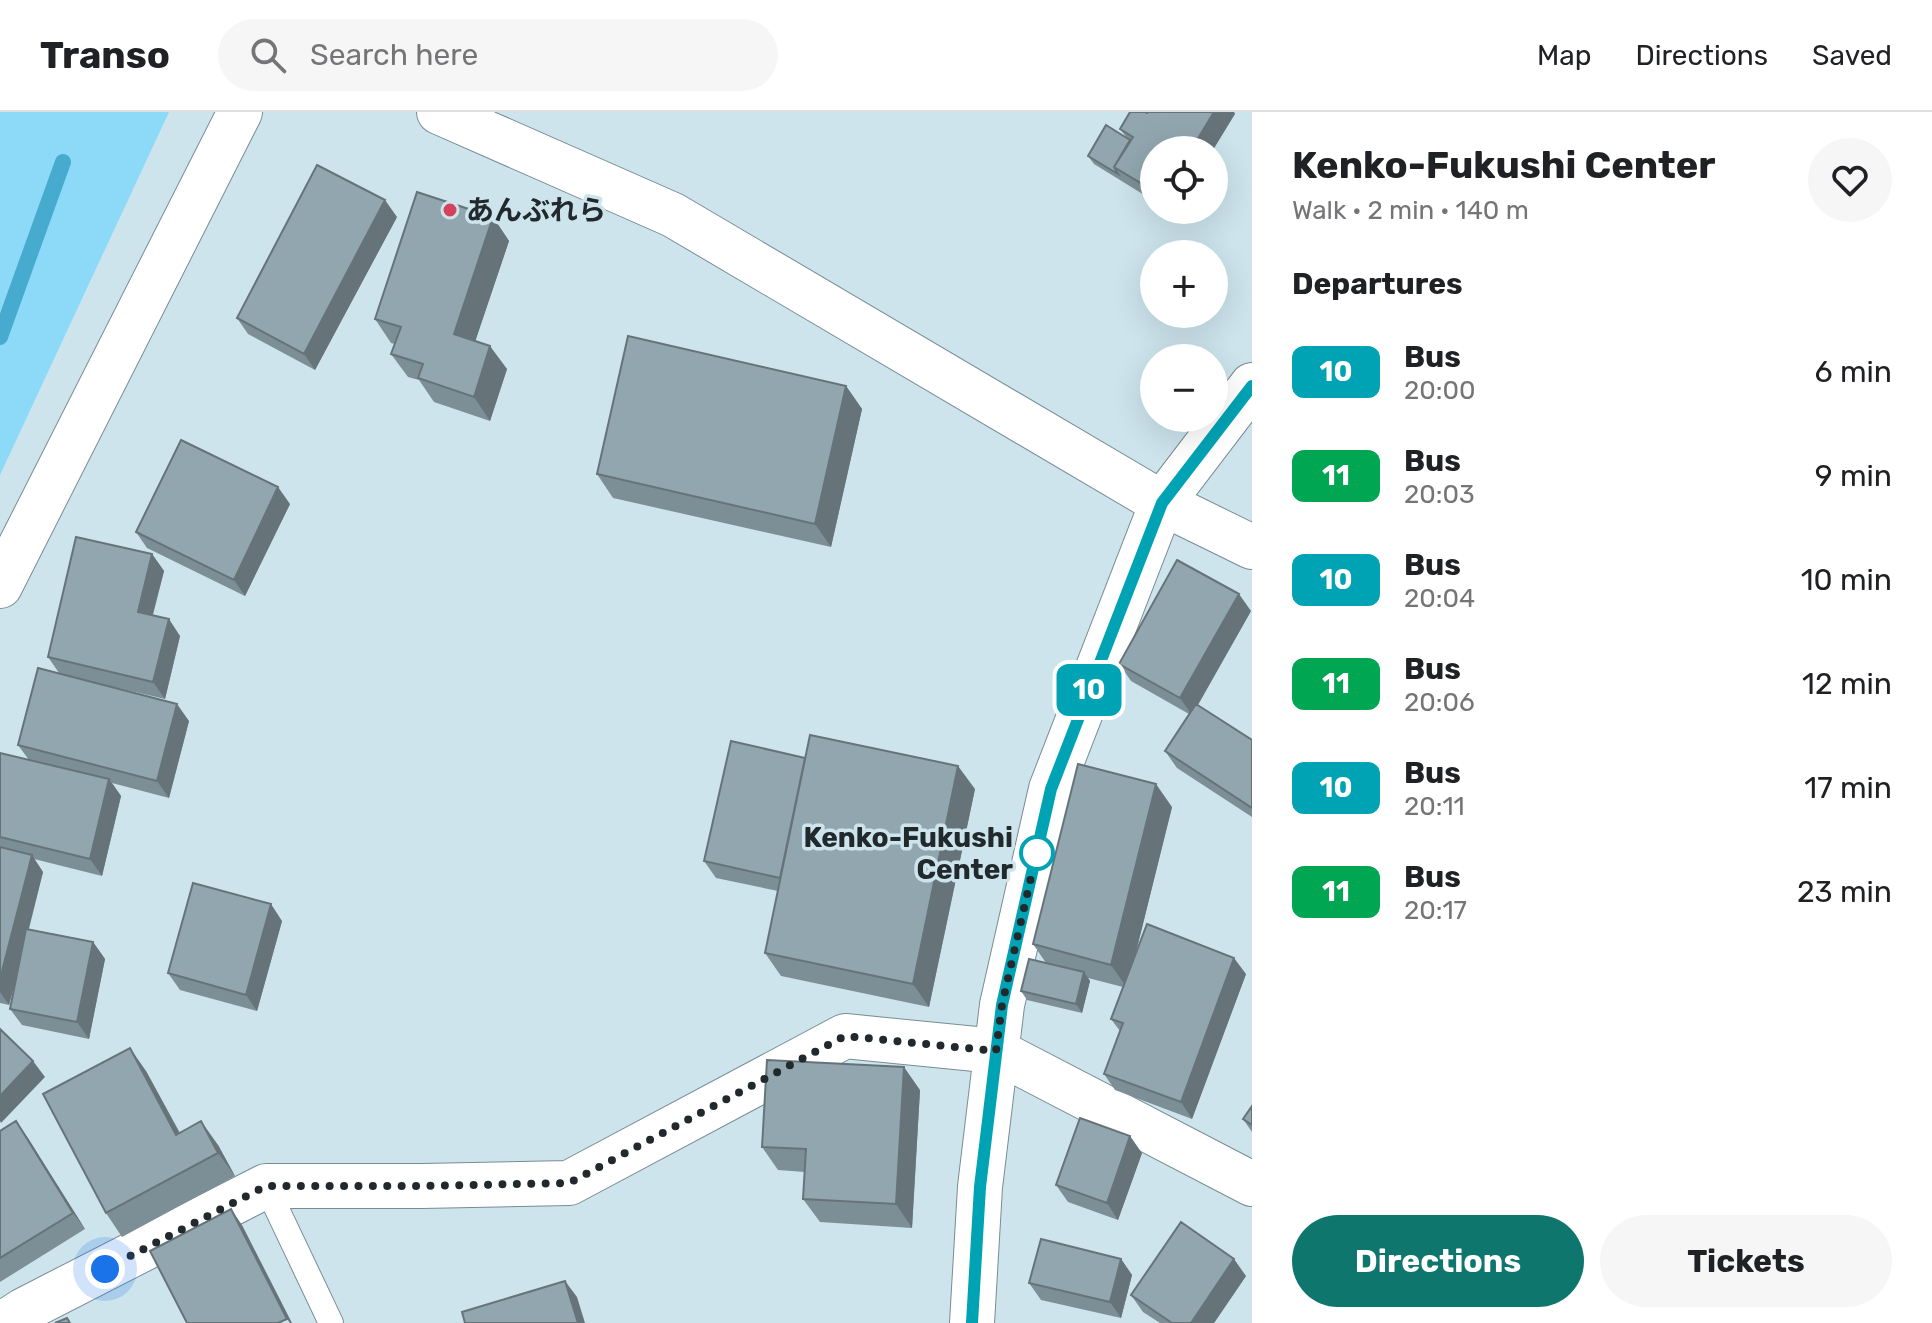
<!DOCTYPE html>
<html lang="en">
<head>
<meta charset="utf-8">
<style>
  :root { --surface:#fff; --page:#f6f6f6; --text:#202124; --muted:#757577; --line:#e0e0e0; --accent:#0f766e }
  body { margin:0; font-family:Rubik,"Noto Sans JP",sans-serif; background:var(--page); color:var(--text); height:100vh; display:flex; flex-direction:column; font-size:30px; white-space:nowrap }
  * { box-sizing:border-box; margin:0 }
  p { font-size:26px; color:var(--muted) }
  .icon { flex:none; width:44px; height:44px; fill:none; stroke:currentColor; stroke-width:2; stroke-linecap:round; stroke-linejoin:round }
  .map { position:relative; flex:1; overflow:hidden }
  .panel { display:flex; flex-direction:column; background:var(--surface); width:680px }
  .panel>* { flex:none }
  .badge { padding:0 16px; border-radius:12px; font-size:28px; line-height:52px }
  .buttons { position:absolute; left:1140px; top:24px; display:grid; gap:16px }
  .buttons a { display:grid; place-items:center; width:88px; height:88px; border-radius:50%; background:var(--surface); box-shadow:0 8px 32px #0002; font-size:40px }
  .you { position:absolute; width:40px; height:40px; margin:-20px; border:6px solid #fff; border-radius:50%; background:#1a73e8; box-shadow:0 0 0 12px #1a73e833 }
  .map>.badge { position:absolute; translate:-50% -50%; box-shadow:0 0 0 4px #fff }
  h2 { padding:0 40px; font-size:30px; line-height:72px }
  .round { display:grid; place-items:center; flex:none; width:84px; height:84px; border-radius:42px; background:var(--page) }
  .headline { display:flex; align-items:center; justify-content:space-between; height:136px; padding:0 40px }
  h1 { font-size:38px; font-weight:700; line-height:60px }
  .cta { display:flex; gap:16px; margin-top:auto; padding:16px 40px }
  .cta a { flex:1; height:92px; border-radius:48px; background:var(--accent); color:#fff; font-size:32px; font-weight:700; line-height:92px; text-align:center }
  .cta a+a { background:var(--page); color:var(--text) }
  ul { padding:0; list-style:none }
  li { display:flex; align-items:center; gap:24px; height:104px; padding:0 40px }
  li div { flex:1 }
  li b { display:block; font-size:30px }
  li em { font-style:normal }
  li .badge { min-width:88px; font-weight:700; text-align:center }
  header { display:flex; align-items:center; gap:48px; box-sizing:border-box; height:112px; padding:0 40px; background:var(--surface); border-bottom:2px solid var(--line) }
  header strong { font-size:38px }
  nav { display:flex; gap:44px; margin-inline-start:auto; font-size:28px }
  .search { width:560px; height:72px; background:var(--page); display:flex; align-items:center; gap:20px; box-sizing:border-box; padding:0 28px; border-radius:44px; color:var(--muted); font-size:30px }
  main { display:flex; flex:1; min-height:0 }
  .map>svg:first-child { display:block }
  .green { fill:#8ddaf8 }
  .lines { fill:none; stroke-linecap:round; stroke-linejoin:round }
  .stream { stroke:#46abcf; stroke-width:16 }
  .lane-casing { stroke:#788c95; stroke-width:26 }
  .street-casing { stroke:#788c95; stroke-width:46 }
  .secondary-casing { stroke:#788c95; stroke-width:46 }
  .lane { stroke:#fff; stroke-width:24 }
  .street { stroke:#fff; stroke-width:44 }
  .secondary { stroke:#fff; stroke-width:44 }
  .wall { fill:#7d8f96 }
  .shaded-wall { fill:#66747a }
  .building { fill:#91a6af; stroke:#66747a; stroke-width:2 }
  .line-casing { stroke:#fff; stroke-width:18 }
  .line { stroke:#00a3b4; stroke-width:12 }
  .walk { stroke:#21292d; stroke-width:8; stroke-dasharray:0 14.4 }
  .poi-dot { fill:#d4435b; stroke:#cde4ed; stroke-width:3 }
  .stop-dot { fill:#fff; stroke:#00a3b4; stroke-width:4 }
  .labels { text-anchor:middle; stroke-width:7; stroke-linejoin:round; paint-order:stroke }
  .poi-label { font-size:28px; font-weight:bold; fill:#21292d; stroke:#cde4ed; text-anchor:start }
  .stop-label { font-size:28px; font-weight:bold; fill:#21292d; stroke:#cde4ed; text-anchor:end }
</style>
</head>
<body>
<header>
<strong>Transo</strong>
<div class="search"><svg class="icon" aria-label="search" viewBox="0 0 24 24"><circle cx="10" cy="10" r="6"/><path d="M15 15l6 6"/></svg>Search here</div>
<nav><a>Map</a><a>Directions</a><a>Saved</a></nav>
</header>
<main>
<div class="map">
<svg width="1252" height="1211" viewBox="0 0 1252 1211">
  <rect width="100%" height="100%" fill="#cde4ed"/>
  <!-- green -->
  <path class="green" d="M 0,0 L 169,0 L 0,363 Z"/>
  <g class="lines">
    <!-- stream -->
    <path class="stream" d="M 0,225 L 63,50"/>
    <defs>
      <path id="lane" d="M 266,1074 L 331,1211"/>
      <path id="street" d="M 1162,391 L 1252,435
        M 4,1211 L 24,1198 L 266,1074 L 422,1074 L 569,1071 L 845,924 L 996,939 L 1252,1072"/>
      <path id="secondary" d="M 439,0 L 673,103 L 1162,391
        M 0,474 L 240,0
        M 972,1211 L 980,1075 L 1002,893 L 1051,677 L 1162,391 L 1252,273"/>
    </defs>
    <!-- lane casing -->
    <use href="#lane" class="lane-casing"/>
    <!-- street casing -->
    <use href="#street" class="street-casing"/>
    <!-- secondary casing -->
    <use href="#secondary" class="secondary-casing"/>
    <!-- lane -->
    <use href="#lane" class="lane"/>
    <!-- street -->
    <use href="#street" class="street"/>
    <!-- secondary -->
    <use href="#secondary" class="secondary"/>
  </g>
  <!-- wall -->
  <path class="wall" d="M 1130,0 L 1234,0 L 1235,2 L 1154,38 L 1154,89 L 1094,52 L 1088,44 L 1127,26 L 1120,17 Z
    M 397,105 L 315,258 L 248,222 L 237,206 Z
    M 493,105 L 509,129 L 475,229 L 507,257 L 490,309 L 434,290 L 419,268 L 408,265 L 391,242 L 395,232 L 391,231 L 375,207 Z
    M 846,274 L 862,297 L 831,435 L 613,386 L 597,362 Z
    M 290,392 L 245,484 L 147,436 L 136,420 Z
    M 152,442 L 164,459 L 153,503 L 180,524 L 165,587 L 92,570 L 189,609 L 169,686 L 112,671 L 121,684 L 102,764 L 34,747 L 43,760 L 29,817 L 93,830 L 105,847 L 89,927 L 22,913 L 10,897 L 17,864 L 9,893 L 0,891 L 0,641 L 29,648 L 18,633 L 59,561 L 48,545 Z
    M 1251,499 L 1198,593 L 1252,628 L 1252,705 L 1177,656 L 1165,639 L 1189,602 L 1131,569 L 1119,552 Z
    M 805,646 L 975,677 L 929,895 L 781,864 L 765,841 L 778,779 L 716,766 L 704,749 Z
    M 1172,695 L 1136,840 L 1246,862 L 1192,1007 L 1115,978 L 1104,962 L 1120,919 L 1111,907 L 1123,875 L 1088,866 L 1090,869 L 1082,901 L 1027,888 L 1021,879 L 1046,851 L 1033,832 Z
    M 282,809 L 257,899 L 180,878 L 168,861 Z
    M 146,959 L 180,1021 L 218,1033 L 235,1064 L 122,1125 L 106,1101 Z
    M 920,978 L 912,1116 L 820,1110 L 803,1087 L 805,1060 L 778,1058 L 762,1035 Z
    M 1252,994 L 1252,1020 L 1243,1007 Z
    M 16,1009 L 85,1117 L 0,1170 L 0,1019 Z
    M 1142,1041 L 1118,1108 L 1068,1090 L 1056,1073 Z
    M 1121,1147 L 1132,1163 L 1121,1206 L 1041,1188 L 1029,1171 Z
    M 1246,1164 L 1214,1211 L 1160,1211 L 1143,1200 L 1131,1183 Z"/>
  <!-- shaded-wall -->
  <path class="shaded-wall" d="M 1214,0 L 1234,0 L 1235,2 L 1213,38 L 1191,38 Z
    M 385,88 L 397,105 L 315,258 L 304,242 Z
    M 493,105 L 509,129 L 470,245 L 454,222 Z
    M 490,234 L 507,257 L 490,309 L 474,285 Z
    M 846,274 L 862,297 L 831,435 L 815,412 Z
    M 278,375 L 290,392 L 245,484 L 234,468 Z
    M 152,442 L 164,459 L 149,516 L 138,500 Z
    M 1239,482 L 1251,499 L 1192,603 L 1180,586 Z
    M 169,507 L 180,524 L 165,587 L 153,570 Z
    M 177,592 L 189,609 L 169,686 L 157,669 Z
    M 958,654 L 975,677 L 929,895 L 913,872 Z
    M 109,667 L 121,684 L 102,764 L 90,747 Z
    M 1156,672 L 1172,695 L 1127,876 L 1111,853 Z
    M 32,743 L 43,760 L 9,893 L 0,880 L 0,867 Z
    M 271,792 L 282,809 L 257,899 L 246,883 Z
    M 93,830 L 105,847 L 89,927 L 77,910 Z
    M 1234,846 L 1246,862 L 1192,1007 L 1181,990 Z
    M 1084,860 L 1090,869 L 1082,901 L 1076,892 Z
    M 130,936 L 146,959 L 193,1046 L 176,1023 Z
    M 33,949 L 45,965 L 1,1011 L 0,1009 L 0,984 Z
    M 904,955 L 920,978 L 912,1116 L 896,1092 Z
    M 16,1009 L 28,1026 L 85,1117 L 73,1101 Z
    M 201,1009 L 218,1033 L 235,1064 L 218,1041 Z
    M 1130,1024 L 1142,1041 L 1118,1108 L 1107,1091 Z
    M 231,1097 L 242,1113 L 292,1211 L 290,1211 L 287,1207 Z
    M 1121,1147 L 1132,1163 L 1121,1206 L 1110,1190 Z
    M 1234,1147 L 1246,1164 L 1214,1211 L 1191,1211 Z
    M 565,1169 L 577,1185 L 585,1211 L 578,1211 Z"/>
  <!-- building -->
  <path class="building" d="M 1130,0 L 1145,0 L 1147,1 L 1148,0 L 1214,0 L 1191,38 L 1154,38 L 1154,79 L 1114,55 L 1133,25 L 1120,17 Z
    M 1106,13 L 1130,28 L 1114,55 L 1118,62 L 1088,44 Z
    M 317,53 L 385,88 L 304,242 L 237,206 Z
    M 417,80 L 493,105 L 454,222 L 490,234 L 474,285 L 418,266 L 423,252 L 391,242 L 401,215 L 375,207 Z
    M 628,224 L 846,274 L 815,412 L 597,362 Z
    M 181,328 L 278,375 L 234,468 L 136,420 Z
    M 76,425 L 152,442 L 138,500 L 169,507 L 153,570 L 48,545 Z
    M 1177,448 L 1239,482 L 1180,586 L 1119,552 Z
    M 38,556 L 177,592 L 157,669 L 18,633 Z
    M 1196,592 L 1252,628 L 1252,696 L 1165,639 Z
    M 810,623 L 958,654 L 913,872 L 765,841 Z
    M 731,629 L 805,646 L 780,766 L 704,749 Z
    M 0,641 L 109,667 L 90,747 L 0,725 Z
    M 1078,652 L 1156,672 L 1111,853 L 1033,832 Z
    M 0,735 L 32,743 L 0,867 Z
    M 193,771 L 271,792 L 246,883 L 168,861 Z
    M 1147,812 L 1234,846 L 1181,990 L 1104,962 L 1123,911 L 1111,907 Z
    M 26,817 L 93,830 L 77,910 L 10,897 Z
    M 1029,847 L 1084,860 L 1076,892 L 1021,879 Z
    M 0,917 L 33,949 L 0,984 Z
    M 130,936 L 176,1023 L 201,1009 L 218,1041 L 106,1101 L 43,982 Z
    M 767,948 L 904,955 L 896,1092 L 803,1087 L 806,1037 L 762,1035 Z
    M 1252,994 L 1252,1013 L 1243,1007 Z
    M 1080,1006 L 1130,1024 L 1107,1091 L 1056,1073 Z
    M 16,1009 L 73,1101 L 0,1146 L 0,1019 Z
    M 231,1097 L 287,1207 L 278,1211 L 187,1211 L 150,1139 Z
    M 1181,1110 L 1234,1147 L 1191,1211 L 1172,1211 L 1131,1183 Z
    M 1041,1127 L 1121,1147 L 1110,1190 L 1029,1171 Z
    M 565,1169 L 578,1211 L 465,1211 L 462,1200 Z
    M 67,1206 L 70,1211 L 55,1211 Z"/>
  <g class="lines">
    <defs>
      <path id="line" d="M 972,1211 L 980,1075 L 1002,893 L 1051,677 L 1162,391 L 1252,274"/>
    </defs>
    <!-- line casing -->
    <use href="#line" class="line-casing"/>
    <!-- line -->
    <use href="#line" class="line"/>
    <!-- walk -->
    <path class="walk" d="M 105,1157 L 266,1074 L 422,1074 L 569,1071 L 845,924 L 996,939 L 1002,893 L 1037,739 L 1037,741"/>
  </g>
  <!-- markers -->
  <circle class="poi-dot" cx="450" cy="98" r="8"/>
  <circle class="stop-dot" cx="1037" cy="741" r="16"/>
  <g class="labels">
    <!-- poi labels -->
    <g class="poi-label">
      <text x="466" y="108">あんぶれら</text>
    </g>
    <!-- stop labels -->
    <g class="stop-label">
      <text x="1013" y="735">Kenko-Fukushi<tspan x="1013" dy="32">Center</tspan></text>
    </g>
  </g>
</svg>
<div class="buttons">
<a><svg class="icon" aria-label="locate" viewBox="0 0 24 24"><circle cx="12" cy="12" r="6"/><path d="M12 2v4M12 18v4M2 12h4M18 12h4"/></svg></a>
<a>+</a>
<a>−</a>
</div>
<div class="you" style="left:105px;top:1157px"></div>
<b class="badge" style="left:1089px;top:578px;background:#00a3b4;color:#fff">10</b>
</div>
<section class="panel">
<div class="headline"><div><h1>Kenko-Fukushi Center</h1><p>Walk · 2 min · 140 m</p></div><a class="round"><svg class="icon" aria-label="heart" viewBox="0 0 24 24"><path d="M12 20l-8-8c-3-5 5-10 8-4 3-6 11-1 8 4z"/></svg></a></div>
<h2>Departures</h2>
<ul>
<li><span class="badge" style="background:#00a3b4;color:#fff">10</span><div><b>Bus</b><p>20:00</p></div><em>6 min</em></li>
<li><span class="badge" style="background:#00a651;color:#fff">11</span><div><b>Bus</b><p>20:03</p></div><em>9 min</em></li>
<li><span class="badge" style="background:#00a3b4;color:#fff">10</span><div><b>Bus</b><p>20:04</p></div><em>10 min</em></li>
<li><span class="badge" style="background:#00a651;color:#fff">11</span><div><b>Bus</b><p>20:06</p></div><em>12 min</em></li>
<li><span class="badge" style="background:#00a3b4;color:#fff">10</span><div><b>Bus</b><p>20:11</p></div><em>17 min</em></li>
<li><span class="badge" style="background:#00a651;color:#fff">11</span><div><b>Bus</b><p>20:17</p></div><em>23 min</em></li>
</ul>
<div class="cta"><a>Directions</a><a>Tickets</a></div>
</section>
</main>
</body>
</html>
